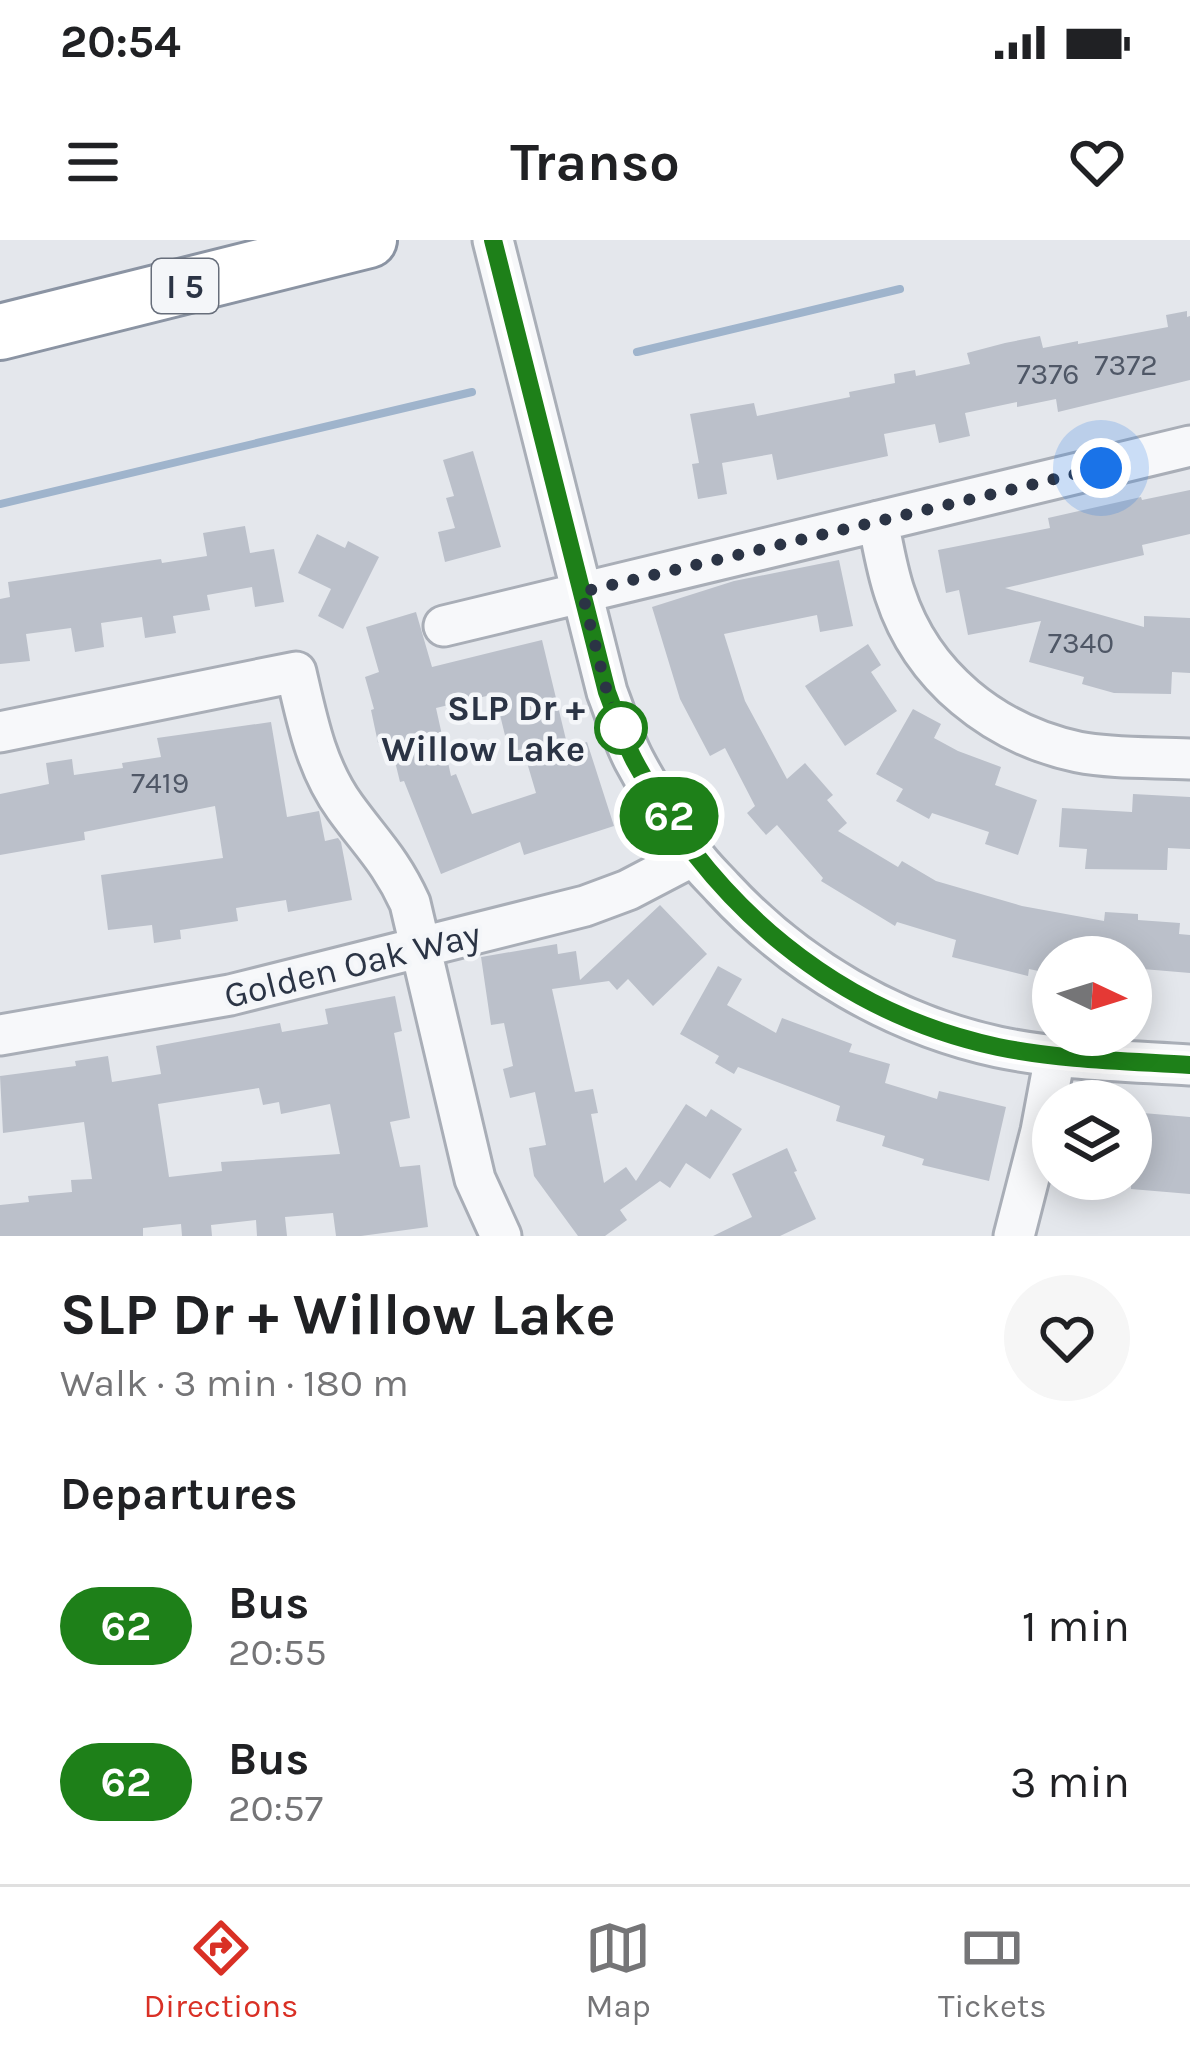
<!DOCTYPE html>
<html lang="en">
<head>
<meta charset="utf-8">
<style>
  :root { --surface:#fff; --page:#f6f6f6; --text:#202124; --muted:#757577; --line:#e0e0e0; --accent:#d93025 }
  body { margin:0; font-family:Karla,sans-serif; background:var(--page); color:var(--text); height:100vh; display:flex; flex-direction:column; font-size:45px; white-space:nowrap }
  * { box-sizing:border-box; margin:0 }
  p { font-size:39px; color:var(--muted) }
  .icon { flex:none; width:66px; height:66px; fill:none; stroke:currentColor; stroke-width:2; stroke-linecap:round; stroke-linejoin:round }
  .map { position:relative; height:996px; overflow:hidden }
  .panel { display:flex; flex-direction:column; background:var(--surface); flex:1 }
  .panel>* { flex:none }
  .badge { padding:0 24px; border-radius:39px; font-size:42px; line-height:78px }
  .needle { width:78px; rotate:94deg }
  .controls { position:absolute; left:1032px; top:696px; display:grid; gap:24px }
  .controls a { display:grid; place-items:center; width:120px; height:120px; border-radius:50%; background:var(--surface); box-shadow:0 6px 30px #0003; font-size:60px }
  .you { position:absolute; width:60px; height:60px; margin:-30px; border:9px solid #fff; border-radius:50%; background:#1a73e8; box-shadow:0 0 0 18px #1a73e833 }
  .map>.badge { position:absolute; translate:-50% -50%; box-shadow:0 0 0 6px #fff }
  h2 { padding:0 60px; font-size:45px; line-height:108px }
  .round { display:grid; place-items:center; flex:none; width:126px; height:126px; border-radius:63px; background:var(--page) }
  .overview { display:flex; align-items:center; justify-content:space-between; height:204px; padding:0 60px }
  h1 { font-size:57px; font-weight:700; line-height:90px }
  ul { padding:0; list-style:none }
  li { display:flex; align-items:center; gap:36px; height:156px; padding:0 60px }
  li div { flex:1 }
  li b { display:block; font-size:45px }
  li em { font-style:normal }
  li .badge { min-width:132px; font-weight:700; text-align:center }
  .status { display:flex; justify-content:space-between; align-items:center; height:84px; padding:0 60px; background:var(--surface); direction:ltr }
  .status svg { height:33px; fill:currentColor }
  header { display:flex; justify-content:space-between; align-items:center; height:156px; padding:0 60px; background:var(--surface); font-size:54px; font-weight:700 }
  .menu { display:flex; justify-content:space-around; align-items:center; height:168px; border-top:3px solid var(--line); background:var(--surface); font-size:33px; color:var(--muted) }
  .menu a { display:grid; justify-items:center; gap:6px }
  .menu .on { color:var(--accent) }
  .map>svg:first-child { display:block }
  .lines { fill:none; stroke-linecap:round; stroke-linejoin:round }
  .stream { stroke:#9fb4cc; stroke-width:8 }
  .building { fill:#bbc0ca; fill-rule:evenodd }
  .minor-casing { stroke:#a9aeb7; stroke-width:45 }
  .highway-casing { stroke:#8b94a3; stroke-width:60 }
  .minor { stroke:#f7f8fa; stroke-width:39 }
  .highway { stroke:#fff; stroke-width:54 }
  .line-casing { stroke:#fff; stroke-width:27 }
  .line { stroke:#1e8019; stroke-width:18 }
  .walk { stroke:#2b3445; stroke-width:12; stroke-dasharray:0 21.6 }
  .stop-dot { fill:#fff; stroke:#1e8019; stroke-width:6 }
  .labels { text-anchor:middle; stroke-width:9; stroke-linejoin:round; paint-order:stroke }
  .number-label { font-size:30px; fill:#4f5766 }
  .shield { fill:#f4f6f9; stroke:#676e7b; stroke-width:3 }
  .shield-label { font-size:33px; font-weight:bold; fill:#2b3445 }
  .stop-label { font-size:36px; font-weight:bold; fill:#2b3445; stroke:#f4f6f9; text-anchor:end }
  .street-label { font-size:36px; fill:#2b3445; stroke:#f4f6f9 }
</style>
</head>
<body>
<div class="status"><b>20:54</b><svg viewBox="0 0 49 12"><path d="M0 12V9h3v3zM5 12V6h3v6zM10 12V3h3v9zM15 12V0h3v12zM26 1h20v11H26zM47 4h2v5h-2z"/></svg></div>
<header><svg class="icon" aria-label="menu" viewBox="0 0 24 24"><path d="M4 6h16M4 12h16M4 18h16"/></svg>Transo<svg class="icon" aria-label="heart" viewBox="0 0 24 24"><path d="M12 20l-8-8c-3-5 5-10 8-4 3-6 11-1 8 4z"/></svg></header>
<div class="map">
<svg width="1190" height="996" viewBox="0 0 1190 996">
  <rect width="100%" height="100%" fill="#e4e7ec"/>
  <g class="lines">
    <!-- stream -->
    <path class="stream" d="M 637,112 L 900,49
      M 0,264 L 472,152"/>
  </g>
  <!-- building -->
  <path class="building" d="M 1187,71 L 1187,77 L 1190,76 L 1190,140 L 1058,172 L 1056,159 L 1017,167 L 1017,162 L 965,173 L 970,196 L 939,203 L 935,184 L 884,194 L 888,216 L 777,240 L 772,214 L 722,223 L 727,254 L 698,259 L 692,224 L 699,223 L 690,174 L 754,163 L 757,176 L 850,157 L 849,152 L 895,143 L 894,134 L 915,130 L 916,136 L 970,124 L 967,113 L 1005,103 L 1040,96 L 1043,108 L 1078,101 L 1078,104 L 1168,87 L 1166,75 Z
    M 473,211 L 501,307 L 445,322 L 438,292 L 455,288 L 446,258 L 454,256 L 443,220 Z
    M 1190,250 L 1190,294 L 1142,305 L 1144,315 L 1005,348 L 1144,387 L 1144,376 L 1190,378 L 1190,433 L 1172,432 L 1171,454 L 1114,453 L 1082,444 L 1084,437 L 1029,422 L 1041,381 L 968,395 L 959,350 L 946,353 L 938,310 L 1050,288 L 1048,278 L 1141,257 L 1142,260 Z
    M 245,286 L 250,313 L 274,309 L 284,362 L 255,367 L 252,347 L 207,355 L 210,370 L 173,376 L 176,393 L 145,398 L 142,377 L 101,383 L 104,407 L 75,412 L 71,388 L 26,394 L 30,421 L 0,424 L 0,359 L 10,357 L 8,342 L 161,319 L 162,323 L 207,316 L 203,293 Z
    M 317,294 L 345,308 L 348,301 L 379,317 L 343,389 L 318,376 L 331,349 L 298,333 Z
    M 839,320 L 853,386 L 820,392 L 817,375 L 724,394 L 745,461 L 787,539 L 805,523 L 833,555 L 827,560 L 847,583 L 838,591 L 898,627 L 902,621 L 936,641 L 1022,666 L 1104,681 L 1105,672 L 1138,674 L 1138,680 L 1180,683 L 1179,694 L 1190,695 L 1190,733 L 1131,728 L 1131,717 L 1053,717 L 1053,734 L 1029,729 L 1028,736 L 952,717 L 956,700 L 897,682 L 895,686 L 821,641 L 823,638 L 777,585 L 766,595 L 747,573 L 755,566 L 725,508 L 710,516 L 680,459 L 652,367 L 734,341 Z
    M 416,372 L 432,427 L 542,400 L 568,508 L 587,502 L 614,586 L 524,615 L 520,602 L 441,634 L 404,541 L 400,542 L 390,501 L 378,503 L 371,470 L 374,469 L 365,437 L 379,432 L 366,387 ZM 495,454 L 509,512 L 523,509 L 536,553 L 472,574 L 456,534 L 451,536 L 436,468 Z
    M 868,404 L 881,425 L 871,432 L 897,471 L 845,506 L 805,446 Z
    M 913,469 L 941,484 L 934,498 L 958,511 L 1001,527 L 995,545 L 1037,560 L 1018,615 L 985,604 L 989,592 L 932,573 L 929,579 L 896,561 L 903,549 L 876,534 Z
    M 271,482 L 287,577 L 319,571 L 325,601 L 338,598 L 341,602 L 352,660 L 288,672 L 286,660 L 236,668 L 238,681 L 180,690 L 181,699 L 154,703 L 152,685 L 108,690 L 101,635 L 223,618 L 215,566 L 84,592 L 85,600 L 0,615 L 0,554 L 49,544 L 46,523 L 72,519 L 74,535 L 123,528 L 122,523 L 161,517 L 157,498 Z
    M 1133,554 L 1190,557 L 1190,609 L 1168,608 L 1167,630 L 1085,629 L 1087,609 L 1059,607 L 1062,568 L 1132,572 Z
    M 660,665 L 707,714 L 653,766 L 628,739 L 617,750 L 609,741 L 552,749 L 575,852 L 593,849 L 598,873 L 591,874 L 604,943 L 626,927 L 636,941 L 686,864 L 706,877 L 711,869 L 742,889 L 710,939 L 686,923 L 670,948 L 660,941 L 620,970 L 627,980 L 605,996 L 578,996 L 534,936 L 529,908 L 546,905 L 535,852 L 510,858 L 503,829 L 513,826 L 504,783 L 491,785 L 481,717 L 557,704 L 558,714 L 576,711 L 580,740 Z
    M 718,726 L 742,739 L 727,765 L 776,793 L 782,778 L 852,804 L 849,812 L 890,824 L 885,843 L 937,859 L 939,851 L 1006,867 L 989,941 L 922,925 L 924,919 L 882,906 L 885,896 L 836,881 L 840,866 L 738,827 L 734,834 L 715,823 L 719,816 L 680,794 Z
    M 395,756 L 402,791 L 394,793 L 410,878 L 390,882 L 400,927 L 420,925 L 428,987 L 361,996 L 336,996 L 333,973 L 285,977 L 287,996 L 257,996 L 256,980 L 211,985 L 212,996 L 182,996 L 181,984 L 143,988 L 143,996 L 0,996 L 0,965 L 29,962 L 28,956 L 72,952 L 71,940 L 92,939 L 84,882 L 3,893 L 0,836 L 76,826 L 75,821 L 108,816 L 112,842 L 161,834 L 156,806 L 280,783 L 282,792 L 328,784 L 325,769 ZM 259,848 L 263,865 L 279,862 L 281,874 L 330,864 L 340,914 L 221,922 L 222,931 L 169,937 L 158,864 Z
    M 1131,872 L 1190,877 L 1190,954 L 1131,949 Z
    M 787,908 L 797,931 L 794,932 L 816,979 L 780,996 L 713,996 L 752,977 L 732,934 Z"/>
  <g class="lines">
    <defs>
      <path id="minor" d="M 493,0 L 607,452 C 616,475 623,499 634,520 C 651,552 672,585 693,614 C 701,626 713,637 723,648 C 796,727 893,784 998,807 C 1060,820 1126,821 1190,825
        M 878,281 C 883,306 887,331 895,354 C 922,437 994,494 1078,512 C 1114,519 1153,517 1190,519
        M 444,386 L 1190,206
        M 0,492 L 296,432 C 307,480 316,527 345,567 C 371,603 391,621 410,663 L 475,939 L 501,996
        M 0,795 L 230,755 L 585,666 L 628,650 L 693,616
        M 1014,996 L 1041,891 L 1055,816"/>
      <path id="highway" d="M 0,92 L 369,0"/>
    </defs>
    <!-- minor casing -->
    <use href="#minor" class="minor-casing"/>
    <!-- highway casing -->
    <use href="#highway" class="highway-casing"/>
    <!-- minor -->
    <use href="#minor" class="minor"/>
    <!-- highway -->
    <use href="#highway" class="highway"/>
  </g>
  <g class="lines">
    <defs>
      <path id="line" d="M 493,0 L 607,452 C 616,475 623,499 634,520 C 712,665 835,772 998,807 C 1061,820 1126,821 1190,825"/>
    </defs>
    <!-- line casing -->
    <use href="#line" class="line-casing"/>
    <!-- line -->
    <use href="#line" class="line"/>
    <!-- walk -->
    <path class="walk" d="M 621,488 L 607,452 L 582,352 L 1101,228"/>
  </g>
  <!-- markers -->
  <circle class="stop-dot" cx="621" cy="488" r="24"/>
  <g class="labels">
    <!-- number labels -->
    <g class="number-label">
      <text x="1126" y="135">7372</text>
      <text x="1048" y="144">7376</text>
      <text x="1081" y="413">7340</text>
      <text x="160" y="553">7419</text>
    </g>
    <!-- shield labels -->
    <rect class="shield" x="152" y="19" width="66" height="54" rx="9"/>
    <g class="shield-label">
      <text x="185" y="58">I 5</text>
    </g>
    <!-- stop labels -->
    <g class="stop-label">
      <text x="585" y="480">SLP Dr +<tspan x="585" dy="41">Willow Lake</tspan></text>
    </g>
    <!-- street labels -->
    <g class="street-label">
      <text transform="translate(352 724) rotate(-14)" y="13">Golden Oak Way</text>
    </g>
  </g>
</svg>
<div class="controls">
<a><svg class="needle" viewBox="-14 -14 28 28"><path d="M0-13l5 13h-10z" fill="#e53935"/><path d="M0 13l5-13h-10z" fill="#757577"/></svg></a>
<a><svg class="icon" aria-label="layers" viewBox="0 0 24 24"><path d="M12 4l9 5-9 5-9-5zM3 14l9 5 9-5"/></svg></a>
</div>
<div class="you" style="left:1101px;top:228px"></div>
<b class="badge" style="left:669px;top:576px;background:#1e8019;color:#fff">62</b>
</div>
<section class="panel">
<div class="overview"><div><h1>SLP Dr + Willow Lake</h1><p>Walk · 3 min · 180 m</p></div><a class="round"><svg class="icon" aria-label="heart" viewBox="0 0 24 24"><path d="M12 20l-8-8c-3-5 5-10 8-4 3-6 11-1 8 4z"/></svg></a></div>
<h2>Departures</h2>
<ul>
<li><span class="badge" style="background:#1e8019;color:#fff">62</span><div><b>Bus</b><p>20:55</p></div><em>1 min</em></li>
<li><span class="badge" style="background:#1e8019;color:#fff">62</span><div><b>Bus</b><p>20:57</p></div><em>3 min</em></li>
</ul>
</section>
<nav class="menu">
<a class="on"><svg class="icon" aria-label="directions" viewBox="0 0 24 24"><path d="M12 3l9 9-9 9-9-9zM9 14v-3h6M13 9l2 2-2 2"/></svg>Directions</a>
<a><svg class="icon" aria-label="map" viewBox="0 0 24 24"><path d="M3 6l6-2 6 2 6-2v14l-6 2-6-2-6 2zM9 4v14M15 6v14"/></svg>Map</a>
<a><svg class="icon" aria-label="tickets" viewBox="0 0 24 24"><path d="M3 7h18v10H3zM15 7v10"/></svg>Tickets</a>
</nav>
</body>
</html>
